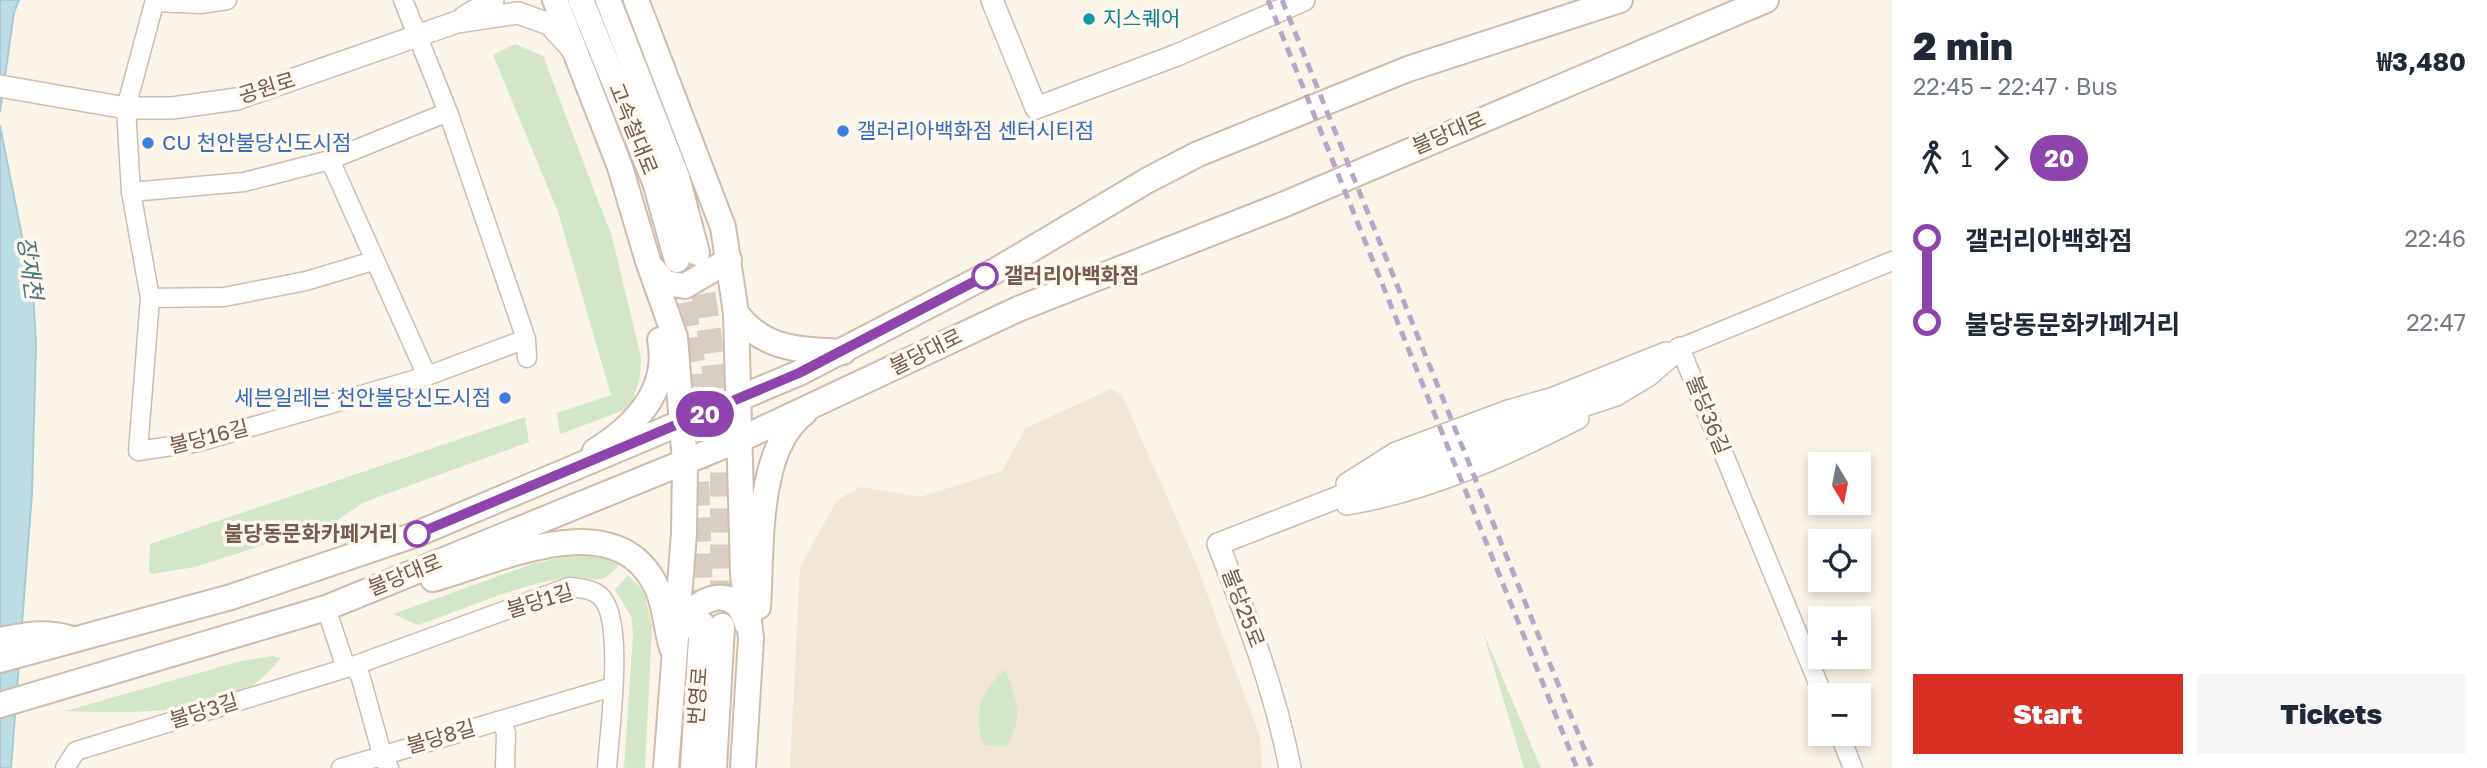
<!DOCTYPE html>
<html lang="en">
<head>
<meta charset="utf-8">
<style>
  :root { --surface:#fff; --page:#f6f6f7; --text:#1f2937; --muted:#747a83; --accent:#d93025 }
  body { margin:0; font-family:"Golos Text","Noto Sans KR",sans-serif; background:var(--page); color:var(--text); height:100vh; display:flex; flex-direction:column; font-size:26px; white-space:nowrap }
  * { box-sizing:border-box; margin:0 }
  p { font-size:23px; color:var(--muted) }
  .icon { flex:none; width:38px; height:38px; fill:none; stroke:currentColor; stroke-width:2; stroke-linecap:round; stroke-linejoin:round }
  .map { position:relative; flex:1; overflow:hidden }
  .sheet { display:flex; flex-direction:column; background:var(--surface); width:595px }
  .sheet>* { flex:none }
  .badge { padding:0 14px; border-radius:23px; font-size:24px; line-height:46px }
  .needle { width:46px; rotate:170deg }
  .controls { position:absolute; left:1808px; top:452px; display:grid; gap:14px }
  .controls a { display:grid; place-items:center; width:63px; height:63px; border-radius:0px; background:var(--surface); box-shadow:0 4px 10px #0003; font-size:35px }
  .map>.badge { position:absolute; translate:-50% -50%; box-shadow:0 0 0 4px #fff }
  .legs { display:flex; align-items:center; gap:10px; height:77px; padding:0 21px; font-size:23px }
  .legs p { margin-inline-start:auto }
  .head { display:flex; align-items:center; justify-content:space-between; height:119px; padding:0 21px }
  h1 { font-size:38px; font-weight:800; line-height:52px }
  .cta { display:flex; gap:14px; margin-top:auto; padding:14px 21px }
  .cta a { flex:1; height:80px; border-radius:0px; background:var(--accent); color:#fff; font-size:28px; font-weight:800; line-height:80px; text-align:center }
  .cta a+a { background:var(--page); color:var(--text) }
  ul { padding:0 21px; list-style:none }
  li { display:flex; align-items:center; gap:24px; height:84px; font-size:26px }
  li i { display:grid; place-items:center; width:10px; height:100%; margin:0 9px; background:currentColor }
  li i::after { content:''; width:18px; height:18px; margin:-9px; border:5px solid; border-radius:50%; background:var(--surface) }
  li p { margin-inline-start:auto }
  li:first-child i { background:linear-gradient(#0000 50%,currentColor 0) }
  li:last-child i { background:linear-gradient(currentColor 50%,#0000 0) }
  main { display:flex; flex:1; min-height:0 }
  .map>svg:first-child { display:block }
  .residential { fill:#f2e6d7 }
  .green { fill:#d3e7c8 }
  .water { fill:#bedce3; stroke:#a5cbd4; stroke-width:2 }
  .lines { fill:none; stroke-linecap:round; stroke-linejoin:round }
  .secondary-tunnel { stroke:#d9cec2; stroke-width:24; stroke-dasharray:24 12; stroke-linecap:butt }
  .minor-casing { stroke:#ccbdaf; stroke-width:21 }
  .tertiary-casing { stroke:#ccbdaf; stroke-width:24 }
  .secondary-casing { stroke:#cebdad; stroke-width:28 }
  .minor { stroke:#fff; stroke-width:18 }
  .tertiary { stroke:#fff; stroke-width:21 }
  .secondary { stroke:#fff; stroke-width:24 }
  .rail { stroke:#b8a7c4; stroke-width:5; stroke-dasharray:10 7; stroke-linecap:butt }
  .line-1-casing { stroke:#fff; stroke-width:16 }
  .line-1 { stroke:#8e44ad; stroke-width:10 }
  .culture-dot { fill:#0f9aa8; stroke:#fef8ee; stroke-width:2.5 }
  .shop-dot { fill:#3f7fe0; stroke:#fef8ee; stroke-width:2.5 }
  .stop-1-dot { fill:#fff; stroke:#8e44ad; stroke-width:3.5 }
  .labels { text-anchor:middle; stroke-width:7; stroke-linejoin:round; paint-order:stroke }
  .culture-label { font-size:21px; fill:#0d838f; stroke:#fef8ee; text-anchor:start }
  .street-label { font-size:21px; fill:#735d4e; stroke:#fef8ee }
  .shop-label { font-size:21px; fill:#366cbe; stroke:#fef8ee; text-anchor:start }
  .stop-label { font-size:21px; font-weight:bold; fill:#735d4e; stroke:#fef8ee; text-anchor:start }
  .water-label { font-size:23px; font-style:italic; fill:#4a7884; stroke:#fef8ee }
</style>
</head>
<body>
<main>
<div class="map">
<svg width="1892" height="768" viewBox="0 0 1892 768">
  <rect width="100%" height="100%" fill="#fbf4e8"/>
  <!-- residential -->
  <path class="residential" d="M 1111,389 L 1122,395 L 1194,558 L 1260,737 L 1262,768 L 790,768 L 800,567 L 837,500 L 861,487 L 920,497 L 1002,471 L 1026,428 Z"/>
  <!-- green -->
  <path class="green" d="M 515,44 L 543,56 L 612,237 L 641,357 L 640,378 L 630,408 L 560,434 L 557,413 L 611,395 L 558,212 L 493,55 Z
    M 525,417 L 529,442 L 378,497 L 361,504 L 335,522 L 195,567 L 152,574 L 149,571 L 150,544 Z
    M 585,552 L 599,555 L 619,565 C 599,590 591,574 565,578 C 516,585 466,609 418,625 L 393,614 L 532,564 Z
    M 628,575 L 644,592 L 652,626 L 645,768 L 624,768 L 633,634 L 631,616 L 615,590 Z
    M 1483,632 L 1541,768 L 1524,768 Z
    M 273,656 L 281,658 C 269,671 257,685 240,693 C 192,715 117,713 65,711 L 241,661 Z
    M 1006,669 C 1016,703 1025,714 1006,747 L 984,745 C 972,714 980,691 1006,669 Z"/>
  <!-- water -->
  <path class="water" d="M 0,0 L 19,0 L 14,12 L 0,112 Z
    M 0,126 L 33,292 L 36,344 L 32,493 L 11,768 L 0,768 Z"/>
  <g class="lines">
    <!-- secondary-tunnel -->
    <path class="secondary-tunnel" d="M 698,258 L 713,358 L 722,459 L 722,626
      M 678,267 L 693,362 L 702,622"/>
    <defs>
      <path id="minor" d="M 155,0 L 126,108 L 131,192 L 150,298 L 138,451 L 199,442 L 427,376 L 526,339 L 448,112 L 403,0
        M 155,2 L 200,4 L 227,0
        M 131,192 L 244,182 L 330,160
        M 150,298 L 224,297 L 306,281 L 373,261
        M 526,339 L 527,358
        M 427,376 L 330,160 L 448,112
        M 326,608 L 346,668
        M 353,666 L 360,675 L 382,754 L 389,768
        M 1823,695 L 1680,348 L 1892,261
        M 501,720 L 506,733 L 505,768
        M 1839,733 L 1853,768
        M 65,768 L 76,751 L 353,666 L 569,587 C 580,588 592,589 600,596 C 626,618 609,733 607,768
        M 341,768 L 612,687"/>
      <path id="tertiary" d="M 992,0 L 1036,108 L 1177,55 L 1304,0
        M 464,17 L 493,0
        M 0,86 L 126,108 L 172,108 L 237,99 L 457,22 L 518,13 L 549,24 L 571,48
        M 1347,484 L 1396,453 L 1508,411 L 1554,398 L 1666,353
        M 1347,504 C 1429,490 1504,456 1578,418
        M 1290,768 C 1275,690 1247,618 1218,544 L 1516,428 L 1616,395 L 1649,375 L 1680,348"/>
      <path id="secondary" d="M 555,0 L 620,167 L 648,261 L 675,337 L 685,462 L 684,533 L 666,768
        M 581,0 L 655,182 L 677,260
        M 608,0 L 677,177 L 697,253
        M 636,0 L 723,227 L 736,313 L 743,574 L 751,638 L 743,768
        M 652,268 L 665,283 L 685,286 L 729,260
        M 736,313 C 765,351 798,349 843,352
        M 595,451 C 635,426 670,390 660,340
        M 433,579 C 498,561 615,502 656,586 C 665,603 666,629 672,648
        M 758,607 C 762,552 755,450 804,413
        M 680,629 C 695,596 736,581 747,624
        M 0,640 C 25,635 44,631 69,638
        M 0,660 L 231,597 L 417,534 L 799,373 L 995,271 L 1148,180 L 1198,154 L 1408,69 L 1620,0
        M 0,705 L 326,608 L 741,439 L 1018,309 L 1285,204 L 1766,0
        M 693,768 L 702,624
        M 714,768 L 722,626"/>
    </defs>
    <!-- minor casing -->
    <use href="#minor" class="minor-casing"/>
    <!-- tertiary casing -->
    <use href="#tertiary" class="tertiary-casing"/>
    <!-- secondary casing -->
    <use href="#secondary" class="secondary-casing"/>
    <!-- minor -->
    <use href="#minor" class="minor"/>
    <!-- tertiary -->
    <use href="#tertiary" class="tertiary"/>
    <!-- secondary -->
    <use href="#secondary" class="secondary"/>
    <!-- rail -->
    <path class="rail" d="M 1268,0 L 1577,768
      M 1282,0 L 1592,768"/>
  </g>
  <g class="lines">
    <defs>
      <path id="line-1" d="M 417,534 L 799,373 L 985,276"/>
    </defs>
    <!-- line-1 casing -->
    <use href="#line-1" class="line-1-casing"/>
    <!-- line-1 -->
    <use href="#line-1" class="line-1"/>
  </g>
  <!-- markers -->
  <circle class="culture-dot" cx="1089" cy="19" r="7"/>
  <g class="shop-dot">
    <circle cx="843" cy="131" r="7"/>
    <circle cx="148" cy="143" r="7"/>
    <circle cx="505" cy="398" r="7"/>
  </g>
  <g class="stop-1-dot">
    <circle cx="985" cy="276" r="12"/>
    <circle cx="417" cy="534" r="12"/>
  </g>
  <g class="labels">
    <!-- culture labels -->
    <g class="culture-label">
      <text x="1103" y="26">지스퀘어</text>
    </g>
    <!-- street labels -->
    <g class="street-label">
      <text transform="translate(267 88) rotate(-17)" y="7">공원로</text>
      <text transform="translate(633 129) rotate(68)" y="7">고속철대로</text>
      <text transform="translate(1449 133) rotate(-23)" y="7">불당대로</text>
      <text transform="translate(926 352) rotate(-26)" y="7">불당대로</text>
      <text transform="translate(1708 415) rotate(68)" y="7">불당36길</text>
      <text transform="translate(209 437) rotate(-14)" y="7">불당16길</text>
      <text transform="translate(405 575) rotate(-22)" y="7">불당대로</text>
      <text transform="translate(540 601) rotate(-17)" y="7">불당1길</text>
      <text transform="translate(1243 608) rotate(69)" y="7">불당25로</text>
      <text transform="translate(698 696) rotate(-86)" y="7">번영로</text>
      <text transform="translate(204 711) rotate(-17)" y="7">불당3길</text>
      <text transform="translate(441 737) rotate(-16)" y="7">불당8길</text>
    </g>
    <!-- shop labels -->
    <g class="shop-label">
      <text x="857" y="138">갤러리아백화점 센터시티점</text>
      <text x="162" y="150">CU 천안불당신도시점</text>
      <text x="491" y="405" text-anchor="end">세븐일레븐 천안불당신도시점</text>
    </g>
    <!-- stop labels -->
    <g class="stop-label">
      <text x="1004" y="283">갤러리아백화점</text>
      <text x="398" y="541" text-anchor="end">불당동문화카페거리</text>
    </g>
    <!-- water labels -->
    <g class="water-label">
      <text transform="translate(30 268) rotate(82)" y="8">장재천</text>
    </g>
  </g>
</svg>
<div class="controls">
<a><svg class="needle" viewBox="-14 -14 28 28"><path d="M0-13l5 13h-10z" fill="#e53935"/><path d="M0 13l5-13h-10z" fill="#747a83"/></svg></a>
<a><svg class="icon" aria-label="locate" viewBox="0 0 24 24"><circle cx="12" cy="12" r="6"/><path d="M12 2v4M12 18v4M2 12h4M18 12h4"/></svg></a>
<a>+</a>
<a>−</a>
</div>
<b class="badge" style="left:705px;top:414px;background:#8e44ad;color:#fff">20</b>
</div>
<section class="sheet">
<div class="head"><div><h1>2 min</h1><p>22:45 – 22:47 · Bus</p></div><b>₩3,480</b></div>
<div class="legs"><svg class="icon" aria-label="walk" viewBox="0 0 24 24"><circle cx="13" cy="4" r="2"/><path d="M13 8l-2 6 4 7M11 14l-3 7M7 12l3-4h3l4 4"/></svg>1<svg class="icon" aria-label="forward" viewBox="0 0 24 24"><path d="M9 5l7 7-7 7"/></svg><b class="badge" style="background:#8e44ad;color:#fff">20</b></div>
<ul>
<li><i style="color:#8e44ad"></i><b>갤러리아백화점</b><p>22:46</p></li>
<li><i style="color:#8e44ad"></i><b>불당동문화카페거리</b><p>22:47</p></li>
</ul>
<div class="cta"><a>Start</a><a>Tickets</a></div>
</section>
</main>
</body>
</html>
